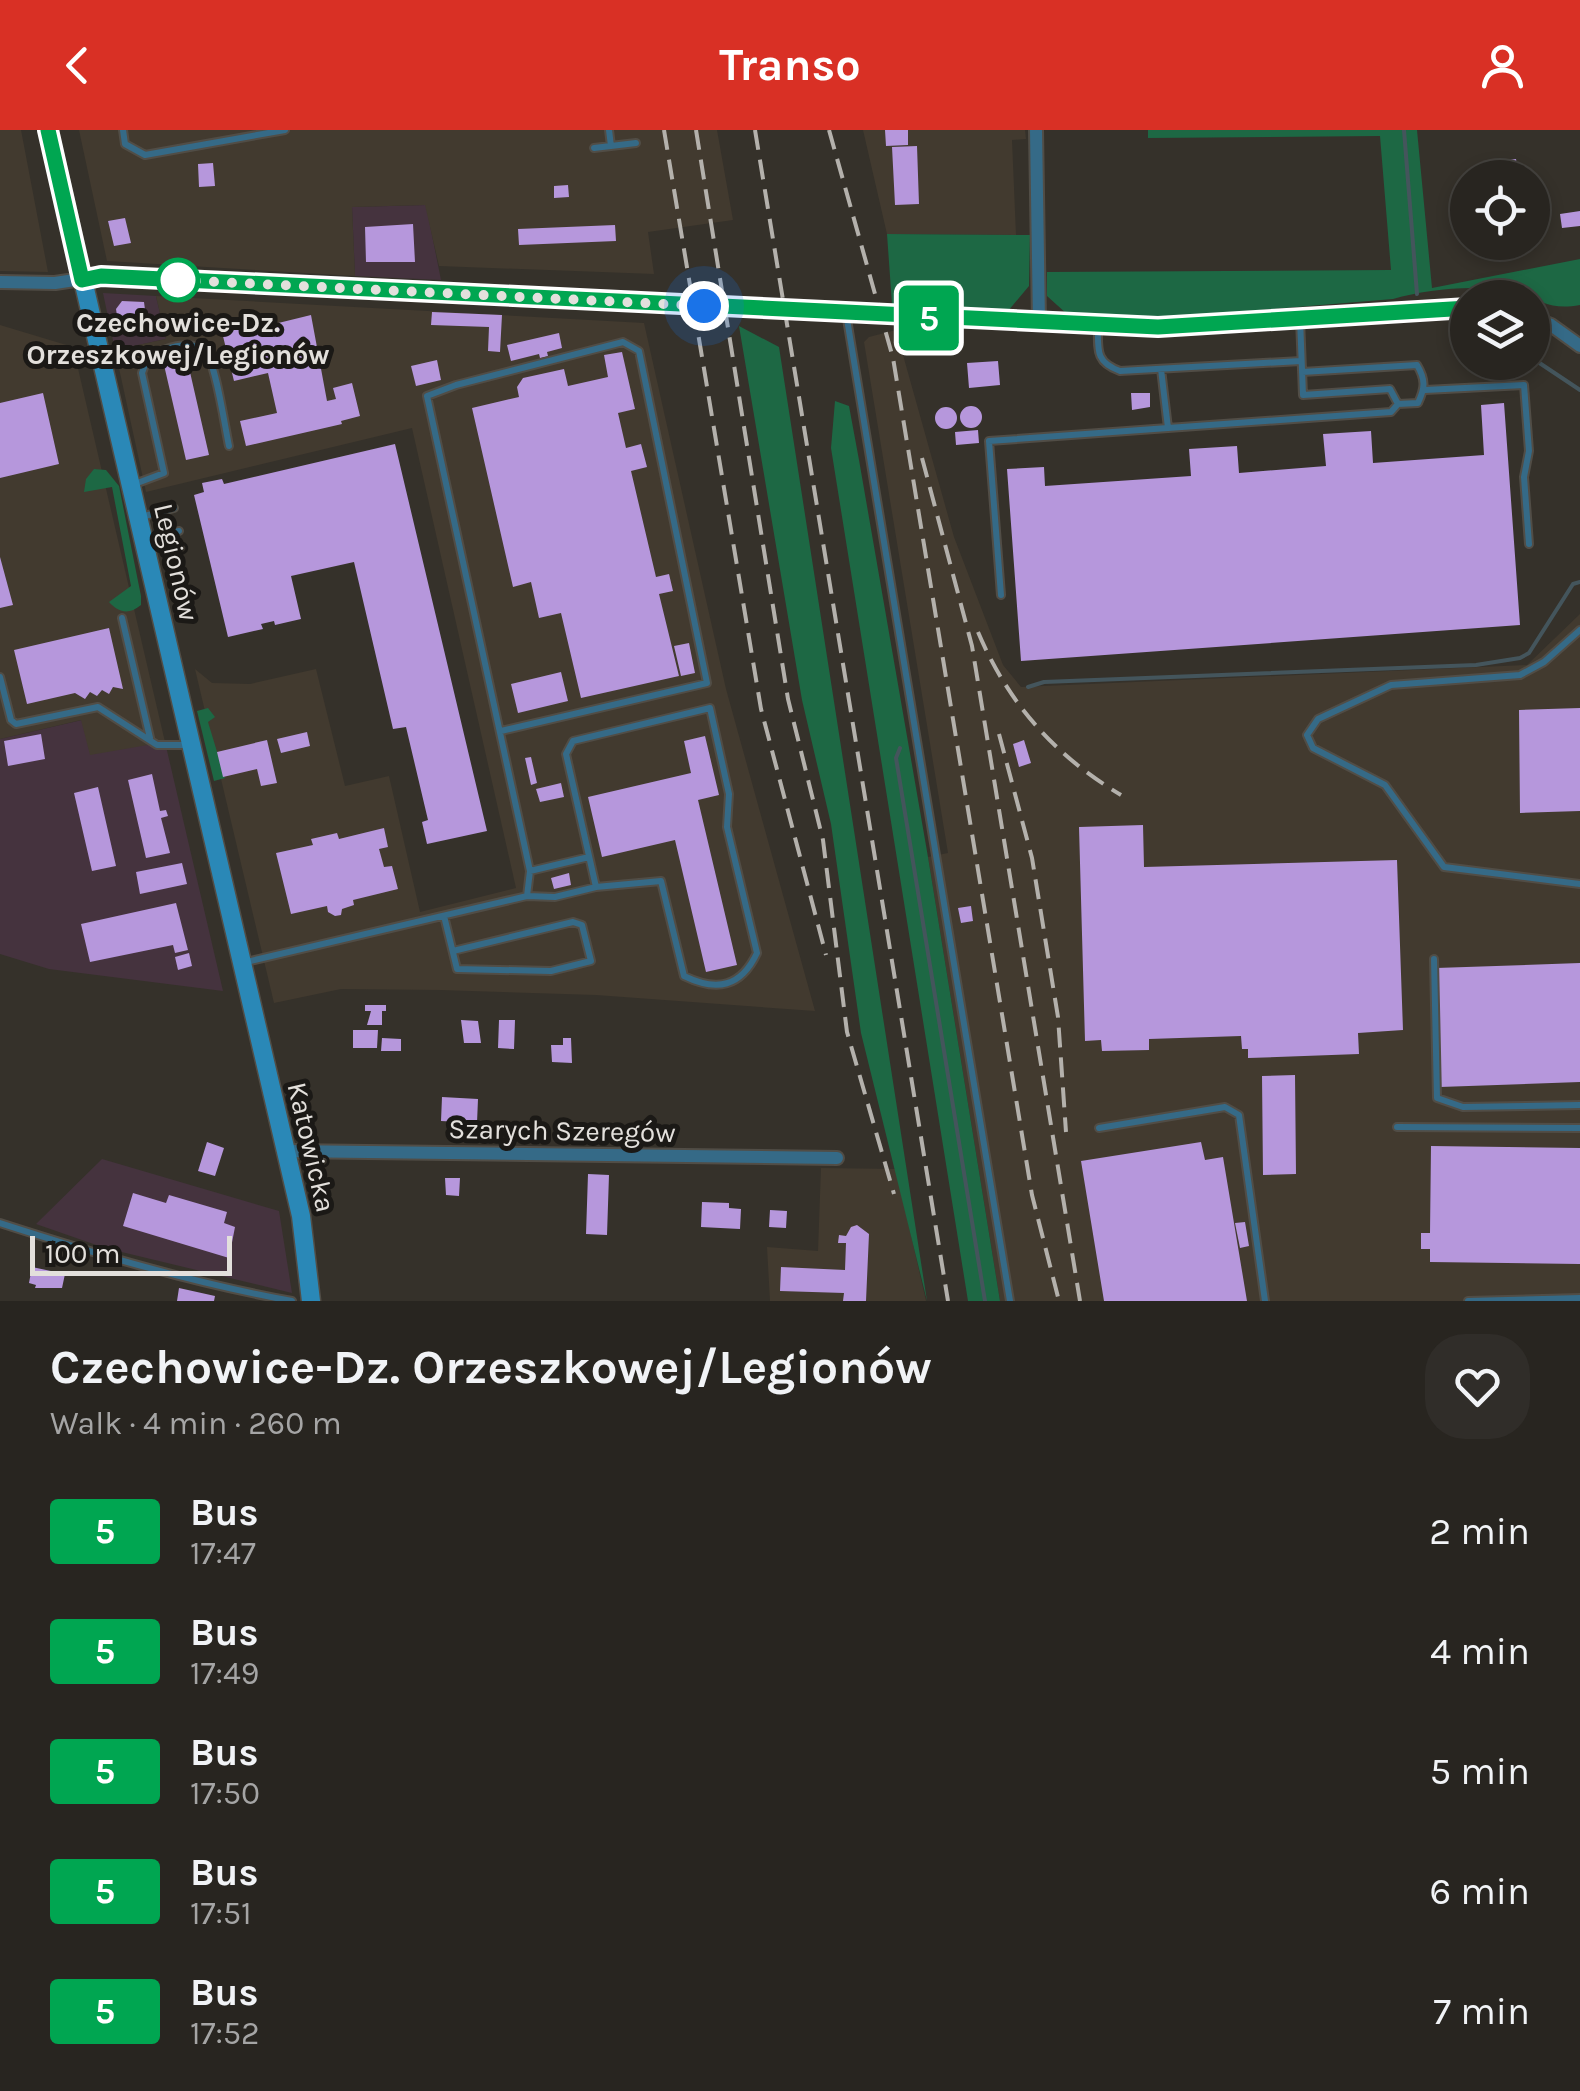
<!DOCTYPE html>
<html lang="en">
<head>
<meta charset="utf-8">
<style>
  :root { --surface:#282520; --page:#302d29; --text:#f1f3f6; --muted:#a5a5a5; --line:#44423e; --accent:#d93025 }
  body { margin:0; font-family:Karla,sans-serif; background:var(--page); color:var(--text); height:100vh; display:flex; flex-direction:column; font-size:38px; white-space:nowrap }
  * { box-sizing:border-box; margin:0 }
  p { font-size:32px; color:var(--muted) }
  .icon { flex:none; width:55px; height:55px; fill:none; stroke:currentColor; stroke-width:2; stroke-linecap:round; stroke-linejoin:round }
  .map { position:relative; height:1171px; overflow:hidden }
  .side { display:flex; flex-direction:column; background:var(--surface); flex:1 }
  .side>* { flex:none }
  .badge { padding:0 20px; border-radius:8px; font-size:35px; line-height:65px }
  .controls { position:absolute; left:1450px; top:30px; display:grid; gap:20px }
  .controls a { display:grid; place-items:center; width:100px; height:100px; border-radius:50%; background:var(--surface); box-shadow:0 5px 15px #0003,0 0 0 2px var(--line); font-size:50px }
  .scale { position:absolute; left:30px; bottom:25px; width:202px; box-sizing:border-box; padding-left:10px; border:5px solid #e3e0dc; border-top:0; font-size:28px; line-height:35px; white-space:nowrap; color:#e3e0dc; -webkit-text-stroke:8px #1b1916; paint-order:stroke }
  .you { position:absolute; width:50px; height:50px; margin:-25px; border:8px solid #fff; border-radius:50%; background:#1a73e8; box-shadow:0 0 0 15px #1a73e833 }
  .map>.badge { position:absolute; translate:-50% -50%; box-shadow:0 0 0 5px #fff }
  .round { display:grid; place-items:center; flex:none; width:105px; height:105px; border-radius:40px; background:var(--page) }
  .headline { display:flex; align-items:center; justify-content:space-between; height:170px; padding:0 50px }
  h1 { font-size:48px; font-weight:700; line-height:75px }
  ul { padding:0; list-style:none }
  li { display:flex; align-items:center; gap:30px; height:120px; padding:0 50px }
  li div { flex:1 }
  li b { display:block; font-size:38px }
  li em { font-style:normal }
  li .badge { min-width:110px; font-weight:700; text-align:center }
  header { display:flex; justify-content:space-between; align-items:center; height:130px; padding:0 50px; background:var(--accent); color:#fff; font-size:45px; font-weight:700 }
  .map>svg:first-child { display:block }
  .commercial { fill:#45333e }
  .built { fill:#423a2f }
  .green { fill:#1d6844 }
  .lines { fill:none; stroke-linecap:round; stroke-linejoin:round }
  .stream { stroke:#44555c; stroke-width:4 }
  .building { fill:#b697dc }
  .lane-casing { stroke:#514d46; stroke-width:10 }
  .street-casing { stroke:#514d46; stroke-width:16 }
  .secondary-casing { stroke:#514d46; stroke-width:21 }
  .lane { stroke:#356a87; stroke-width:6 }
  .street { stroke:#356a87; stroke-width:12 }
  .secondary { stroke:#2a88b7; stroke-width:18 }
  .rail { stroke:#b4b1ac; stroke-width:4; stroke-dasharray:20 10; stroke-linecap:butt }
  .line-casing { stroke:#fff; stroke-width:22 }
  .line { stroke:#00a651; stroke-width:15 }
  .walk { stroke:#e3e0dc; stroke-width:10; stroke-dasharray:0 18 }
  .stop-dot { fill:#fff; stroke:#00a651; stroke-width:5 }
  .labels { text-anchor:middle; stroke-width:10; stroke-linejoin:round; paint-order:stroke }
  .stop-label { font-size:28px; font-weight:bold; fill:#e3e0dc; stroke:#1b1916 }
  .street-label { font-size:28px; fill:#e3e0dc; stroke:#1b1916 }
</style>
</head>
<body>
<header><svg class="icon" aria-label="back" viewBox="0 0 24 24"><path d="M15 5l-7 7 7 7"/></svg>Transo<svg class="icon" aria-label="person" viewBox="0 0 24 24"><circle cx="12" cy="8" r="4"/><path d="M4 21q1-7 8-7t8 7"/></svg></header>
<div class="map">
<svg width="1580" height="1171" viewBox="0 0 1580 1171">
  <rect width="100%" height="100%" fill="#35312a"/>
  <!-- commercial -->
  <path class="commercial" d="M 426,75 L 441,150 L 355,146 L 352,77 Z
    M 103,163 L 156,166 L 166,209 L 115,220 Z
    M 82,590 L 165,612 L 223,861 L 49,839 L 0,824 L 0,609 Z
    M 102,1029 L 279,1081 L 292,1163 L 105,1118 L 36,1094 Z"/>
  <!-- built -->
  <path class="built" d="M 0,0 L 21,0 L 48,142 L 0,141 Z
    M 79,0 L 717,0 L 733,90 L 648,102 L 654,144 L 439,136 L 425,75 L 352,77 L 355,146 L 107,131 Z
    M 863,0 L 1025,0 L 1026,9 L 1012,10 L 1016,105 L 887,104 Z
    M 156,166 L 644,193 L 726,559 L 815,881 L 596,865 L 440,860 L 341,859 L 274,873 L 195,539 L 212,553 L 250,554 L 316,539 L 345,656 L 389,646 L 420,782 L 516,758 L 412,298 L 146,362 L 115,220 L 166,209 Z
    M 0,195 L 73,217 L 165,612 L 90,625 L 81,590 L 0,609 Z
    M 896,200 L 954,407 L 1003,535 L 1021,557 L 1527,535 L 1580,484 L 1580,1171 L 1000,1171 L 928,727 L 948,723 L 864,212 L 869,207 Z
    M 821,1038 L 896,1039 L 926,1171 L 770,1171 L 767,1117 L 818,1121 Z"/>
  <!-- green -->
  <path class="green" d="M 1148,0 L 1417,0 L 1432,158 L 1580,129 L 1580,175 C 1546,181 1541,168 1513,162 C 1476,154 1429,159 1393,169 L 1153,189 L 1067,184 L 1047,166 L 1047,142 L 1391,140 L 1380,6 L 1148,8 Z
    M 887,104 L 1030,105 L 1029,156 L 1008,181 L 892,174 Z
    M 739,196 L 779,217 L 927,1171 L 861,903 L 831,694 L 802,570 Z
    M 835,271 L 849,276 L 859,330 L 928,727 L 1000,1171 L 968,1171 L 831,318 Z
    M 94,339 L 106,340 L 119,356 L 141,466 L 141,475 C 129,485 119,483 109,472 L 131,456 L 112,357 L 84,362 L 86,349 Z
    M 208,578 L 215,587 L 208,592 L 225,648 L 214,651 L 197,581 Z"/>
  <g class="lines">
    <!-- stream -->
    <path class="stream" d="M 1404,0 L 1417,164
      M 1532,228 L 1580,260
      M 1028,557 L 1044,552 L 1476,535 L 1520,528 L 1529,523 L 1573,454 L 1580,452
      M 900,618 L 896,628 L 985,1171"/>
  </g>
  <!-- building -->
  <path class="building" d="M 885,0 L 908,0 L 908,15 L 886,16 Z
    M 917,16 L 919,74 L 895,75 L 892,17 Z
    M 1516,29 L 1519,48 L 1490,48 L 1488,33 Z
    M 213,33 L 215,56 L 199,57 L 198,34 Z
    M 568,55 L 569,67 L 554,68 L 554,56 Z
    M 1580,81 L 1580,96 L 1562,98 L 1560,84 Z
    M 125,88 L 131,113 L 114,116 L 108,91 Z
    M 413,94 L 415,132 L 366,132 L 365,97 Z
    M 615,95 L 616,111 L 519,115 L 518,99 Z
    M 122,171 L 144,172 L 147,195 L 119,199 L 116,179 Z
    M 432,182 L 502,185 L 500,222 L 488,221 L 489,197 L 431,195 Z
    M 259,185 L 262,197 L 311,185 L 327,271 L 336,269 L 333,258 L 352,253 L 360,286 L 341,291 L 342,294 L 246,316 L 240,291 L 277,283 L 268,243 L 234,251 L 220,194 Z
    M 559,203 L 562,218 L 547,222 L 548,226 L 540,228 L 539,224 L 511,231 L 507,215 Z
    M 622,222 L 635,279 L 618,283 L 626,318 L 641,314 L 647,337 L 631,341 L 656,447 L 669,444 L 673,461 L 659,464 L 679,546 L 581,568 L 561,483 L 539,488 L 531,452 L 513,457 L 472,278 L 519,267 L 517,257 L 523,248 L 564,239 L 568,256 L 608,247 L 604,225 Z
    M 187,229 L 209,325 L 186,330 L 164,235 Z
    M 437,230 L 441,250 L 416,256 L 411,236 Z
    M 998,231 L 1000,255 L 969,258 L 967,233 Z
    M 43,263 L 59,334 L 0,348 L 0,273 Z
    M 1131,263 L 1150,263 L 1150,277 L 1132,280 Z
    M 1504,273 L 1520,495 L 1021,531 L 1007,339 L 1044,337 L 1045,356 L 1191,346 L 1189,319 L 1237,316 L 1239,343 L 1326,336 L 1323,304 L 1371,301 L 1373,333 L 1484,325 L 1481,275 Z
    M960 287a11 11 0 1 1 22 0a11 11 0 1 1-22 0Z
    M935 288a11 11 0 1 1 22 0a11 11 0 1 1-22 0Z
    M 978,300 L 979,313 L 956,315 L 955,302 Z
    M 395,314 L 487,701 L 427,714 L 422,692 L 428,690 L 406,597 L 393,599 L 354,432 L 291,446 L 301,489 L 275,495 L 274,491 L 261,494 L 263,499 L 228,507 L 194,365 L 204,362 L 202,353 L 222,349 L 224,354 Z
    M 0,427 L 13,475 L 0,478 Z
    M 109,498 L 123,559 L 113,557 L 109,564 L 102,560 L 97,566 L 90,562 L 85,569 L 75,563 L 27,574 L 14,520 Z
    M 689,513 L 695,543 L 681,546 L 674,516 Z
    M 561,542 L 568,571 L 518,583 L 511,554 Z
    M 1580,578 L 1580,681 L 1520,683 L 1519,580 Z
    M 307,602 L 310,616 L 281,623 L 277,609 Z
    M 41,604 L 45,629 L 8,636 L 4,611 Z
    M 705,606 L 719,665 L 698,670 L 737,835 L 706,842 L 675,710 L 602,727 L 588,667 L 691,643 L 684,611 Z
    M 267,610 L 277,653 L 261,656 L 257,639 L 223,647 L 217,622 Z
    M 1024,610 L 1031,633 L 1019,637 L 1013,614 Z
    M 531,627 L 537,653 L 531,655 L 525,628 Z
    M 152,644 L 160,681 L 166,680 L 168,686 L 161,688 L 170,723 L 146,728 L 128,650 Z
    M 561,653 L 564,667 L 540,672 L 536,659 Z
    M 98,657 L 116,736 L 92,741 L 74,663 Z
    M 1143,695 L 1144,737 L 1397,730 L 1403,900 L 1358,903 L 1359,924 L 1248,928 L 1248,919 L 1242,919 L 1241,906 L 1149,909 L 1149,920 L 1102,921 L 1101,910 L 1085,911 L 1079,697 Z
    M 384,698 L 388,717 L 379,719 L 384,737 L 392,736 L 398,759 L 353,770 L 354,775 L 342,779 L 341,785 L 335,786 L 328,782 L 327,776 L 291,784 L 276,723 L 313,715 L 311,709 L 337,703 L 339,709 Z
    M 182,733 L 187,754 L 140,764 L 136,742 Z
    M 569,743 L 571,755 L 554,759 L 551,748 Z
    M 176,773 L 188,820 L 175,823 L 173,815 L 90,832 L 81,794 Z
    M 971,776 L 973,791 L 961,793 L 958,778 Z
    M 189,823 L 192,836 L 178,840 L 175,827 Z
    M 1580,833 L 1580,952 L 1440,957 L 1436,838 Z
    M 365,875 L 386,875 L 386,881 L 382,881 L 382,895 L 367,895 L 371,881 L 365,881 Z
    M 461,890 L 478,891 L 481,913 L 464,913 Z
    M 499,890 L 515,890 L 514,919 L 498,918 Z
    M 353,900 L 378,900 L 377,918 L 353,918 Z
    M 382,908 L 401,909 L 401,921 L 381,921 Z
    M 563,908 L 571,908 L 572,933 L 552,932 L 551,915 L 563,915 Z
    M 1295,945 L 1296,1044 L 1263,1045 L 1262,946 Z
    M 442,967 L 478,969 L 477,993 L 441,991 Z
    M 207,1012 L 224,1018 L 215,1046 L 198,1041 Z
    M 1201,1012 L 1205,1030 L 1223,1027 L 1247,1171 L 1104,1171 L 1081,1031 Z
    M 1431,1016 L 1580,1018 L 1580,1134 L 1430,1132 L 1430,1119 L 1421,1119 L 1421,1103 L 1430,1103 Z
    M 588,1044 L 609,1045 L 607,1105 L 586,1104 Z
    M 445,1048 L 460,1048 L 459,1066 L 446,1065 Z
    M 133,1063 L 166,1073 L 169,1065 L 227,1082 L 224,1093 L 235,1097 L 229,1128 L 123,1096 Z
    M 702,1072 L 729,1073 L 729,1078 L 741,1079 L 740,1099 L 701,1097 Z
    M 770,1080 L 787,1081 L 786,1098 L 769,1097 Z
    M 1245,1092 L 1249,1116 L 1240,1118 L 1235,1093 Z
    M 857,1095 L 869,1104 L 866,1171 L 843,1171 L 844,1163 L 780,1161 L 781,1137 L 845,1140 L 846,1113 L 838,1113 L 839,1105 L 846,1106 L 851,1097 Z
    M 32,1137 L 65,1144 L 62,1158 L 35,1158 L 36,1155 L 29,1153 Z
    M 179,1158 L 215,1166 L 214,1171 L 177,1171 Z"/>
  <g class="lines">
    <defs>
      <path id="lane" d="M 123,0 L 125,14 L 145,25 L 285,0
        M 609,0 L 611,16
        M 594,18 L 636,13
        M 846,183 L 1010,1171
        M 1300,189 C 1301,214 1302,239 1303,265 L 1390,259 L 1398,274 L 1418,273 C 1425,258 1426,250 1417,235 L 1302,242
        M 1098,195 C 1098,220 1095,232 1120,241 L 1301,231
        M 1161,239 L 1168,298 L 1391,282 L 1398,274
        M 1425,260 L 1524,255 L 1529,321 L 1524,347 L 1529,414
        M 132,355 L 164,343 L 142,243 L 147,229 C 161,219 192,207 206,223 C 216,234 225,298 229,316
        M 141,387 L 174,378
        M 145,410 L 179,401
        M 1001,465 L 989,311 L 1168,298
        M 122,488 L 150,608
        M 1580,500 L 1544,532 L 1520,545 L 1391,555 L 1318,589 L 1307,605 L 1313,618 L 1385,655 L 1444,737 L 1580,754
        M 0,547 L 11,590 L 16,594 L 98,577 L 157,615 L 190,615
        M 710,578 L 729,664 L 727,697 L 757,823 C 741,857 717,862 684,846 L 661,751 L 596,757 L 566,624 L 573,611 Z
        M 530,741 L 589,727
        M 527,766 L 555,767 L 596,757
        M 444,786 L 457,839 L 551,841 L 591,831 L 582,795 L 573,792 L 453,821
        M 1434,829 L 1437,968 L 1463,977 L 1580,975
        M 242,833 L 527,766 L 530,741 L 427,266 L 456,255 L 623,212 L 639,221 L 707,553 L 501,601
        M 1397,997 L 1580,998
        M 1099,998 L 1225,977 L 1239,985 L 1265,1171
        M 0,1093 C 96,1124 193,1153 292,1171
        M 1468,1171 L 1580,1168"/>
      <path id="street" d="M 1036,0 L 1039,192
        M 0,152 L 55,153 L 101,146 L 1158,197 L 1468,178
        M 1532,188 L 1551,195 L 1580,216
        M 286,1021 L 837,1028"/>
      <path id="secondary" d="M 48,0 L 301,1086 L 311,1171"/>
    </defs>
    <!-- lane casing -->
    <use href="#lane" class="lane-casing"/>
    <!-- street casing -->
    <use href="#street" class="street-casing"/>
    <!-- secondary casing -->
    <use href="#secondary" class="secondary-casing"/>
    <!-- lane -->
    <use href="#lane" class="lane"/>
    <!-- street -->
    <use href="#street" class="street"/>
    <!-- secondary -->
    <use href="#secondary" class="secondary"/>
    <!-- rail -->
    <path class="rail" d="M 664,0 L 761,579 L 826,825
      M 696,0 L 788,569 L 823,710 L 847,902 L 894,1064
      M 755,0 L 948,1171
      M 829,0 L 893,228 L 1032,1065 L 1059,1171
      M 922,328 L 972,516 L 1080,1171
      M 978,502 C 1008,573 1055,626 1121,665
      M 999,604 L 1032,728 L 1058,887 L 1066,1002"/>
  </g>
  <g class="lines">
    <defs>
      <path id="line" d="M 48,0 L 82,150 L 101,146 L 1158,197 L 1468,178"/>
    </defs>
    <!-- line casing -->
    <use href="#line" class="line-casing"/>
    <!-- line -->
    <use href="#line" class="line"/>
    <!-- walk -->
    <path class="walk" d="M 178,150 L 704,176"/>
  </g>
  <!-- markers -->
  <circle class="stop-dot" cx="178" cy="150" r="20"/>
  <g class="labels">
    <!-- stop labels -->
    <g class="stop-label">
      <text x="178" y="202">Czechowice-Dz.<tspan x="178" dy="32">Orzeszkowej/Legionów</tspan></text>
    </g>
    <!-- street labels -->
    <g class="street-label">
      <text transform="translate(177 432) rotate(77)" y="10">Legionów</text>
      <text transform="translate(562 1000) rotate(1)" y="10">Szarych Szeregów</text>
      <text transform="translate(312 1017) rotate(77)" y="10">Katowicka</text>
    </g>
  </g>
</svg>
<div class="controls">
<a><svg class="icon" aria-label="locate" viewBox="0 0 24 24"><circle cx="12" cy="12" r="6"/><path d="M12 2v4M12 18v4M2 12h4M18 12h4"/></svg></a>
<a><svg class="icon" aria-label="layers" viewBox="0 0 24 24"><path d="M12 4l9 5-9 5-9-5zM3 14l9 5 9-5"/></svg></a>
</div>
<div class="scale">100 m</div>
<div class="you" style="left:704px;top:176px"></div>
<b class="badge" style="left:929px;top:188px;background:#00a651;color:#fff">5</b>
</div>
<section class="side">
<div class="headline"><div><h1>Czechowice-Dz. Orzeszkowej/Legionów</h1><p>Walk · 4 min · 260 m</p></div><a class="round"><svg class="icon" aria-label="heart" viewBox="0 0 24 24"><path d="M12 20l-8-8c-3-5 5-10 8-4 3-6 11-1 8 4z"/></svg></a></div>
<ul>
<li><span class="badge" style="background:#00a651;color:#fff">5</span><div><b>Bus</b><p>17:47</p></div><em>2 min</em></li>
<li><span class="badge" style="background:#00a651;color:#fff">5</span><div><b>Bus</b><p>17:49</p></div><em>4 min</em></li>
<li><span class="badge" style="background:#00a651;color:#fff">5</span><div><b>Bus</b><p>17:50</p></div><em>5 min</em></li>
<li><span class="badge" style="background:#00a651;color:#fff">5</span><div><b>Bus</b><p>17:51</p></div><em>6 min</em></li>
<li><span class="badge" style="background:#00a651;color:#fff">5</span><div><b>Bus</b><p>17:52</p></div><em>7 min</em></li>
</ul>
</section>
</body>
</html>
